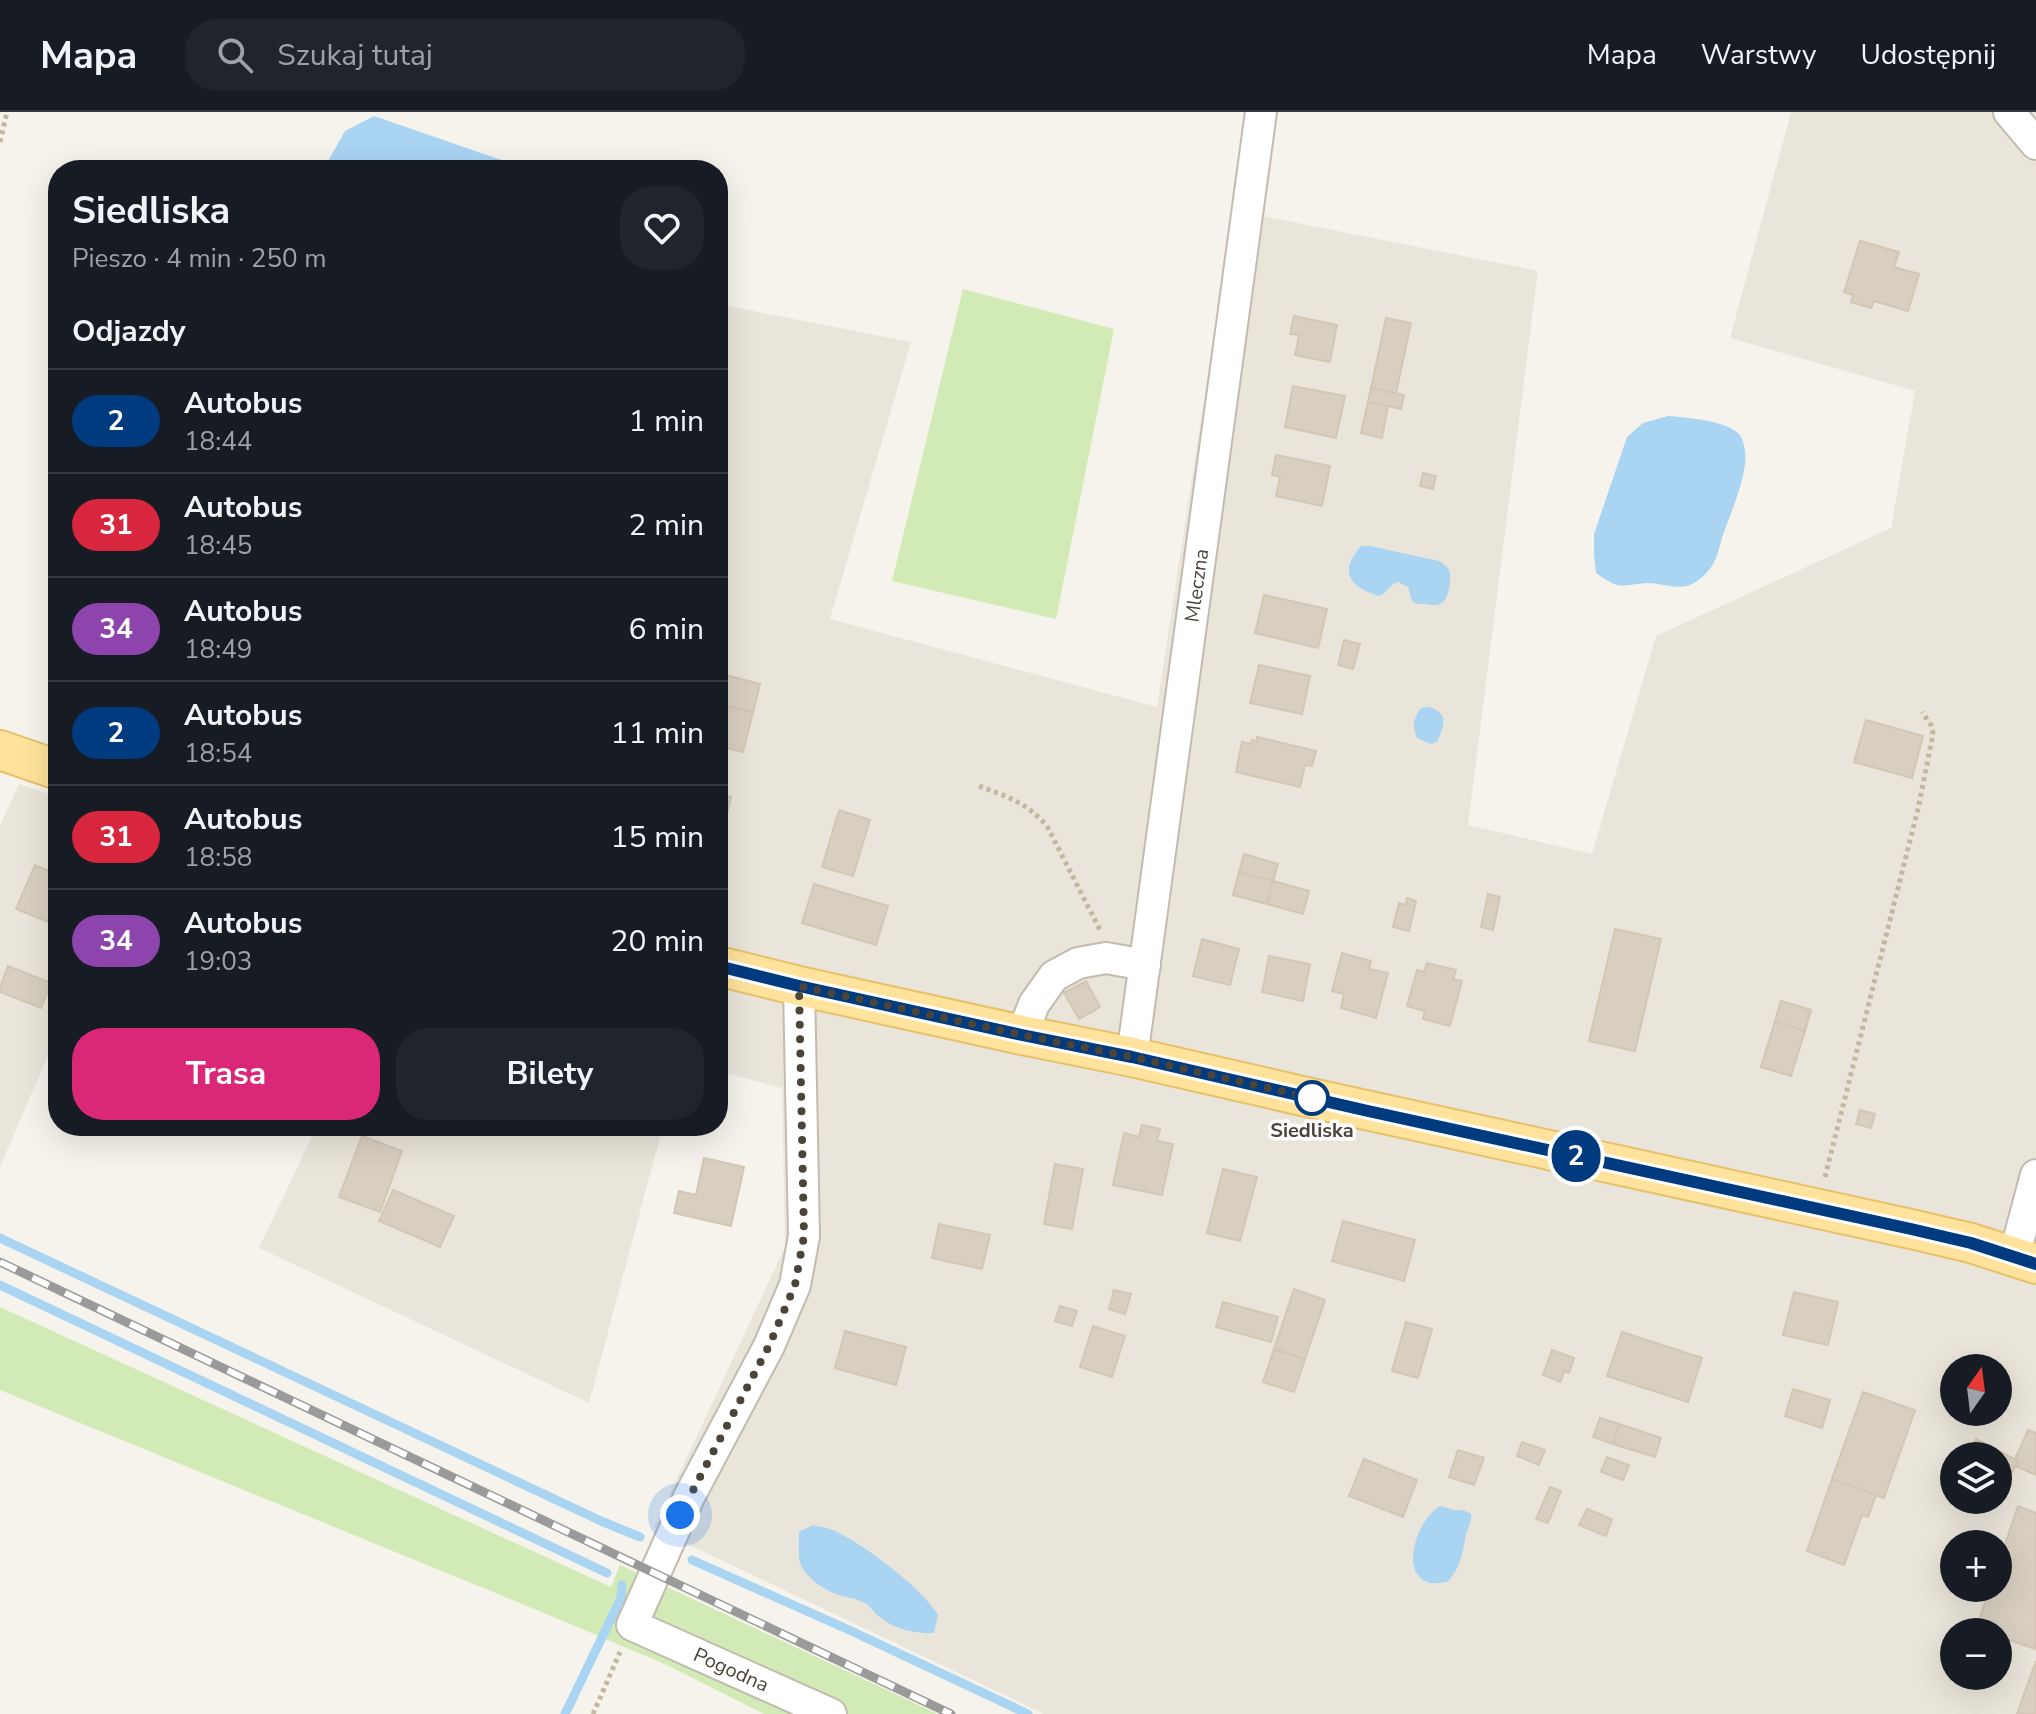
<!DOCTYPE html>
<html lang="pl">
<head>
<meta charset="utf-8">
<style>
  :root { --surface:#171b24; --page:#20242c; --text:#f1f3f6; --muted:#9ea1a6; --line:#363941; --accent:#db2777 }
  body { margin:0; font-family:"Nunito Sans",sans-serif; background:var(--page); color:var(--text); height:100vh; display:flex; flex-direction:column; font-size:30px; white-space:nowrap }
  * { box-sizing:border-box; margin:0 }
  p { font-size:26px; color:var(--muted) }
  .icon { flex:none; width:44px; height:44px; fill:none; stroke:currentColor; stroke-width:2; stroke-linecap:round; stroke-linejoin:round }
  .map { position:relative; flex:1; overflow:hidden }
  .panel { position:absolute; left:48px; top:48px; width:680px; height:976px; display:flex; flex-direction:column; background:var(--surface); border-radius:32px; box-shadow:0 8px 32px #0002 }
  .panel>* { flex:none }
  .badge { padding:0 16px; border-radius:26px; font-size:28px; line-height:52px }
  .needle { width:52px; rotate:14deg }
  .buttons { position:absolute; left:1940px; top:1242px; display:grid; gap:16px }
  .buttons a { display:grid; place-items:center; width:72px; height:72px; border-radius:50%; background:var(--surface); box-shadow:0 8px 32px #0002; font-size:40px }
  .you { position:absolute; width:40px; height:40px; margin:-20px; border:6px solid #fff; border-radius:50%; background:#1a73e8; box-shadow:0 0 0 12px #1a73e833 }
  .map>.badge { position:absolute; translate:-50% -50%; box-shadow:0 0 0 4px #fff }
  h2 { padding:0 24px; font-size:30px; line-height:72px }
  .round { display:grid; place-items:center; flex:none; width:84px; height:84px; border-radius:32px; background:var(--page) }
  .summary { display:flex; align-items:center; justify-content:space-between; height:136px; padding:0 24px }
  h1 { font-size:38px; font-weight:700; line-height:60px }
  .primary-button { display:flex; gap:16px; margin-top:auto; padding:16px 24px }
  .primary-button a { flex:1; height:92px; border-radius:32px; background:var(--accent); color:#fff; font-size:32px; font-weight:700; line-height:92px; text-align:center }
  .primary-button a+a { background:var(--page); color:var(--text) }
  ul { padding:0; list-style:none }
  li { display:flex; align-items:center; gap:24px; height:104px; padding:0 24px; border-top:2px solid var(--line) }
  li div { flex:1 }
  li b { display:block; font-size:30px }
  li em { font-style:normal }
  li .badge { min-width:88px; font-weight:700; text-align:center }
  header { display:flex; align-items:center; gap:48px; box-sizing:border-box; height:112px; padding:0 40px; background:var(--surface); border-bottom:2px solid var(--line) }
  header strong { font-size:38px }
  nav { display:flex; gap:44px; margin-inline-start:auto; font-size:28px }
  .search { width:560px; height:72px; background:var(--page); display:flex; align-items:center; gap:20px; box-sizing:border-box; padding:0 28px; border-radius:32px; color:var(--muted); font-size:30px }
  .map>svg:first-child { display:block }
  .residential { fill:#eae5da; fill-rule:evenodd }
  .green { fill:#d2eab5 }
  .water { fill:#a9d4f2 }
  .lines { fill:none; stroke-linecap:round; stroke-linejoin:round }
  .stream { stroke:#a9d4f2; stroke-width:9 }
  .building { fill:#d8cfc1; stroke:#d3c7b4; stroke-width:2 }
  .minor-casing { stroke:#c2bbae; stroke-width:34 }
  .major-casing { stroke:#e6c16a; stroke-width:42 }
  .path { stroke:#c4b79f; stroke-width:5; stroke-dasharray:4 4; stroke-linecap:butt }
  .minor { stroke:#fff; stroke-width:30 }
  .major { stroke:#ffe39c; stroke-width:38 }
  .rail-casing { stroke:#9a9a9a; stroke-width:9 }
  .rail { stroke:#fff; stroke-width:6; stroke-dasharray:18; stroke-linecap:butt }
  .line-casing { stroke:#fff; stroke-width:18 }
  .line { stroke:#003b80; stroke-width:12 }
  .walk { stroke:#4b4439; stroke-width:8; stroke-dasharray:0 14.4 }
  .stop-dot { fill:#fff; stroke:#003b80; stroke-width:4 }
  .labels { text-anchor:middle; stroke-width:7; stroke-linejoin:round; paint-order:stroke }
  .street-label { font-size:20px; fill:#4b4439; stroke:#fff }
  .stop-label { font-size:20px; font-weight:bold; fill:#4b4439; stroke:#fff }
</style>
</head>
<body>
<header>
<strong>Mapa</strong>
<div class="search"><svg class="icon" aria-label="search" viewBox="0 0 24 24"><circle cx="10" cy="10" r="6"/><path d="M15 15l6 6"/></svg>Szukaj tutaj</div>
<nav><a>Mapa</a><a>Warstwy</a><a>Udostępnij</a></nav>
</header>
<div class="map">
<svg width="2036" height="1602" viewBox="0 0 2036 1602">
  <rect width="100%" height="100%" fill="#f6f3ec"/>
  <!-- residential -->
  <path class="residential" d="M 1791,0 L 2036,0 L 2036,1602 L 1044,1602 L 654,1416 L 785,1135 L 782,976 L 718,959 L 718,192 L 911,230 L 830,507 L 1157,595 L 1233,98 L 1538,159 L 1468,713 L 1592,742 L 1656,524 L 1891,416 L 1915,279 L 1730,226 ZM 1954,1256 L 1998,1256 L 1998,1300 L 1954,1300 ZM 1954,1344 L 1998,1344 L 1998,1388 L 1954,1388 ZM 1954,1432 L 1998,1432 L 1998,1476 L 1954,1476 ZM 1954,1520 L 1998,1520 L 1998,1564 L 1954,1564 Z
    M 19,672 L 58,685 L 58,920 L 0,1055 L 0,714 Z
    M 317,1014 L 663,1014 L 589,1291 L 259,1136 Z"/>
  <!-- green -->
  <path class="green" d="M 963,177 L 1114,217 L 1056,507 L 892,469 Z
    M 0,1195 L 611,1475 L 620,1453 L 938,1602 L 764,1602 L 667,1553 L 544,1501 L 0,1278 Z"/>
  <!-- water -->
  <path class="water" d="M 374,4 L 530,58 L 326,58 L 328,49 L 345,19 Z
    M 1668,304 C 1685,305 1727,309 1739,322 C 1745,330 1746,342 1745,352 C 1742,376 1731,400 1723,423 C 1720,432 1718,444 1713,452 C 1709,460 1699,469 1690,473 C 1677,478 1661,471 1648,471 C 1620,473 1621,479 1596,461 L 1594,442 L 1594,422 L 1627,325 L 1643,311 Z
    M 1361,434 L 1370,434 L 1439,449 C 1443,452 1447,454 1449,458 C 1452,465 1449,485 1443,490 C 1436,496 1425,491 1417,492 L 1412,489 L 1408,475 L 1398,470 C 1389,473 1387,481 1379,484 C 1350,475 1338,460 1361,434 Z
    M 1428,595 C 1450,600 1444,614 1437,630 L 1431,632 L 1417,626 C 1412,614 1413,607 1421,596 Z
    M 1440,1394 L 1454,1398 L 1463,1398 L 1471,1402 C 1472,1412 1466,1418 1465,1428 C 1462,1444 1459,1458 1447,1470 C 1439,1471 1429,1473 1422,1467 C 1401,1452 1421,1404 1440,1394 Z
    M 813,1413 C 821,1415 830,1416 837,1420 C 867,1435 921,1475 938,1503 L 934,1521 C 914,1522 892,1517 876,1502 C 871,1497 870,1493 863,1490 C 855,1486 847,1486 839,1483 C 826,1479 811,1469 803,1457 C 797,1449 799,1431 799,1420 Z"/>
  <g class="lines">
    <!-- stream -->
    <path class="stream" d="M 0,1126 L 601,1409 L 640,1425
      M 0,1173 L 607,1461
      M 692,1448 L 847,1517 L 1028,1602
      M 565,1602 L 621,1486 L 622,1473"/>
  </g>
  <!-- building -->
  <path class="building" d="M 1860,129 L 1899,140 L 1894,155 L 1919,162 L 1908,199 L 1874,189 L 1871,196 L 1851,190 L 1853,183 L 1844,180 Z
    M 1294,204 L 1337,213 L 1330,250 L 1295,243 L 1299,223 L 1290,222 Z
    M 1386,206 L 1411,211 L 1396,281 L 1371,276 Z
    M 1293,274 L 1345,284 L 1336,326 L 1285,315 Z
    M 1371,276 L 1404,283 L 1401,297 L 1368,290 Z
    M 1368,290 L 1388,294 L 1382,326 L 1361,321 Z
    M 1276,343 L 1330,354 L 1322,394 L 1276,384 L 1280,365 L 1272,363 Z
    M 1423,361 L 1436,364 L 1433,377 L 1420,374 Z
    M 1264,483 L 1327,497 L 1318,536 L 1255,521 Z
    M 1344,528 L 1360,532 L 1353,557 L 1338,553 Z
    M 1259,553 L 1310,564 L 1302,602 L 1250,591 Z
    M 718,561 L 760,572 L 753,600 L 718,592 Z
    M 718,592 L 753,600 L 743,640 L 718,634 Z
    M 1866,608 L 1923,624 L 1912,666 L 1854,650 Z
    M 1257,625 L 1316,639 L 1312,654 L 1305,653 L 1300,675 L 1236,660 L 1242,630 L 1251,632 L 1252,628 L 1257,629 Z
    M 718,682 L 731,685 L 719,735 L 718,735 Z
    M 839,698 L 870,708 L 853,764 L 822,755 Z
    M 1244,742 L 1278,752 L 1273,769 L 1239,760 Z
    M 35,753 L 58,763 L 58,814 L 16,797 Z
    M 1239,760 L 1273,769 L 1267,792 L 1233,783 Z
    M 1273,769 L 1309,779 L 1303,802 L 1267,792 Z
    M 814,772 L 888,794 L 876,833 L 802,811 Z
    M 1488,782 L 1500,785 L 1493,818 L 1481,815 Z
    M 1407,786 L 1416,789 L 1409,819 L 1393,815 L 1399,791 L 1406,793 Z
    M 1615,817 L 1661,827 L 1635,939 L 1589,929 Z
    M 1202,827 L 1239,837 L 1230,873 L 1193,864 Z
    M 1342,841 L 1371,849 L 1369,857 L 1388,861 L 1376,906 L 1341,896 L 1344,882 L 1332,879 Z
    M 1269,844 L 1310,852 L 1303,889 L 1262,880 Z
    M 1427,851 L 1456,858 L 1453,867 L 1462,869 L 1450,914 L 1423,907 L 1425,899 L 1407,894 L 1417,858 L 1424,860 Z
    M 8,854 L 51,871 L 41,896 L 0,880 L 0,875 Z
    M 1086,869 L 1100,895 L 1079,907 L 1064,881 Z
    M 1781,889 L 1811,898 L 1805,919 L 1775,909 Z
    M 1775,909 L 1805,919 L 1791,964 L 1761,955 Z
    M 1860,998 L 1875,1002 L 1871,1016 L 1856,1012 Z
    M 1142,1013 L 1160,1017 L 1157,1029 L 1173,1032 L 1162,1083 L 1113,1073 L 1124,1021 L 1139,1025 Z
    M 362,1024 L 402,1039 L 380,1100 L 339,1085 Z
    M 704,1046 L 744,1055 L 731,1114 L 674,1101 L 679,1079 L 696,1083 Z
    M 1055,1052 L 1083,1057 L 1072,1117 L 1044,1112 Z
    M 1223,1057 L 1257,1065 L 1240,1129 L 1207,1121 Z
    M 393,1078 L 454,1104 L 440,1135 L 379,1109 Z
    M 1343,1109 L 1415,1128 L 1404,1169 L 1332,1149 Z
    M 939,1112 L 990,1123 L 982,1157 L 932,1146 Z
    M 1294,1177 L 1325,1188 L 1305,1247 L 1274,1237 Z
    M 1114,1178 L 1131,1182 L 1125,1202 L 1109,1197 Z
    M 1794,1180 L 1838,1190 L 1828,1233 L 1783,1223 Z
    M 1223,1190 L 1278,1205 L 1271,1230 L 1216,1215 Z
    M 1060,1194 L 1077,1199 L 1072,1214 L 1055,1209 Z
    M 1406,1210 L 1432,1217 L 1418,1266 L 1392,1259 Z
    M 1093,1214 L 1125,1224 L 1112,1265 L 1080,1255 Z
    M 845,1219 L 906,1235 L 896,1273 L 835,1256 Z
    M 1622,1220 L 1702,1246 L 1688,1290 L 1607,1264 Z
    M 1274,1237 L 1305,1247 L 1294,1280 L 1263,1270 Z
    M 1552,1238 L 1574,1246 L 1569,1261 L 1564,1259 L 1561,1270 L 1543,1263 Z
    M 1793,1277 L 1830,1288 L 1822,1316 L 1785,1304 Z
    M 1863,1280 L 1915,1298 L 1884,1386 L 1832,1367 Z
    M 1600,1306 L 1619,1312 L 1613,1332 L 1593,1325 Z
    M 1619,1312 L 1661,1326 L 1655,1345 L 1613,1332 Z
    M 2028,1318 L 2036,1321 L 2036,1363 L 2016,1354 L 2018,1349 L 2015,1347 Z
    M 1976,1327 L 2018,1349 L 2004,1376 L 1998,1372 L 1998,1344 L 1967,1344 Z
    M 1522,1330 L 1545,1338 L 1539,1353 L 1517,1344 Z
    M 1458,1338 L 1484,1346 L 1474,1373 L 1449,1365 Z
    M 1607,1345 L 1629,1353 L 1623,1368 L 1601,1360 Z
    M 1364,1347 L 1417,1368 L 1403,1405 L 1349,1384 Z
    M 1832,1367 L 1876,1383 L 1868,1405 L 1862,1403 L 1844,1453 L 1807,1439 Z
    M 1550,1375 L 1561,1379 L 1548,1411 L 1536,1407 Z
    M 2018,1394 L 2036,1401 L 2035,1537 L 1998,1524 L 1998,1520 L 1987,1520 L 1976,1516 L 1990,1476 L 1998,1476 L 1998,1453 Z
    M 1587,1397 L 1612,1407 L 1606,1424 L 1579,1413 Z
    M 2036,1549 L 2036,1602 L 2017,1602 Z"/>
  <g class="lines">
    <defs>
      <g id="minor">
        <path d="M 2009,0 L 2036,32"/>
        <path id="s1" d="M 799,874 L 804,1124 L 795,1173 L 769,1234 L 689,1385 L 632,1513 L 831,1602"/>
        <path d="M 1022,923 L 1034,892 L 1054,864 L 1078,851 L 1106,846 L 1145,853"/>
        <path id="s2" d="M 1132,945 L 1261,0"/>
        <path d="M 2014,1145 L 2036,1063"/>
      </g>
      <path id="major" d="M 0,638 L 58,658
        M 718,854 L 799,874 L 1022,923 L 1132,945 L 1311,986 L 1911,1117 L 1971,1131 L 2036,1152"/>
    </defs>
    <!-- minor casing -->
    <use href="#minor" class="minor-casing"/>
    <!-- major casing -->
    <use href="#major" class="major-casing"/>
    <!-- path -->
    <path class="path" d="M 0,30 L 7,0
      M 979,674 C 1008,685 1026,690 1047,714 L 1100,818
      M 1825,1065 L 1918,697 L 1933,622 L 1931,613 L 1922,600
      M 593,1602 L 620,1540"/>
    <!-- minor -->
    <use href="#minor" class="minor"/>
    <!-- major -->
    <use href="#major" class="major"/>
    <defs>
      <path id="rail" d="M 0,1150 L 951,1602"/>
    </defs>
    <!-- rail casing -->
    <use href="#rail" class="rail-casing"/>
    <!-- rail -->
    <use href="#rail" class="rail"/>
  </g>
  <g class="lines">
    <defs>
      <path id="line" d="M 718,854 L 799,874 L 1022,923 L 1132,945 L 1368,999 L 1911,1117 L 1971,1131 L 2036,1152"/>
    </defs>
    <!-- line casing -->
    <use href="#line" class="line-casing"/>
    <!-- line -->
    <use href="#line" class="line"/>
    <!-- walk -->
    <path class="walk" d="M 680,1403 L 769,1234 L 795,1173 L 804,1124 L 799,874 L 1022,923 L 1132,945 L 1312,986"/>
  </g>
  <!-- markers -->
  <circle class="stop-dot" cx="1312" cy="986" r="16"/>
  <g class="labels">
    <!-- street labels -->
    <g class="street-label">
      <text dy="7" stroke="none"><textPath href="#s2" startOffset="476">Mleczna</textPath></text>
      <text dy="7" stroke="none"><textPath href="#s1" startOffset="786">Pogodna</textPath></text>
    </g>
    <!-- stop labels -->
    <g class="stop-label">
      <text x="1312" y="1025">Siedliska</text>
    </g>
  </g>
</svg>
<div class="buttons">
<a><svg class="needle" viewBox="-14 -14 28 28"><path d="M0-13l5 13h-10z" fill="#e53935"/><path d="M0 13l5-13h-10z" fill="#9ea1a6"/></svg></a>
<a><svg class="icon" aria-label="layers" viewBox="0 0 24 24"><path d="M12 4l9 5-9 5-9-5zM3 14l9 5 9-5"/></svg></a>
<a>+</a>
<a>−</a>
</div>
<div class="you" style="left:680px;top:1403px"></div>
<b class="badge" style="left:1576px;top:1044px;background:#003b80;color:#fff">2</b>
<section class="panel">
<div class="summary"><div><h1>Siedliska</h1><p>Pieszo · 4 min · 250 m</p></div><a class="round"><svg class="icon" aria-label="heart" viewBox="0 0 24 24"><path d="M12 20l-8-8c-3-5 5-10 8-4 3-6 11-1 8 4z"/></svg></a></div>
<h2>Odjazdy</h2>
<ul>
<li><span class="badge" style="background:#003b80;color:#fff">2</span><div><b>Autobus</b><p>18:44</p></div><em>1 min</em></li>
<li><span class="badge" style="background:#d7263d;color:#fff">31</span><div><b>Autobus</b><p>18:45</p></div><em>2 min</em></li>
<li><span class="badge" style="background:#8e44ad;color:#fff">34</span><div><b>Autobus</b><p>18:49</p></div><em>6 min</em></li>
<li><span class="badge" style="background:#003b80;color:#fff">2</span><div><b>Autobus</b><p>18:54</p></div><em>11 min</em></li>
<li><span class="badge" style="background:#d7263d;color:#fff">31</span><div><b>Autobus</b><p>18:58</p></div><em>15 min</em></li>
<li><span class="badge" style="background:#8e44ad;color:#fff">34</span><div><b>Autobus</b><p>19:03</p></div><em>20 min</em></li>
</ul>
<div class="primary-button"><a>Trasa</a><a>Bilety</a></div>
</section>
</div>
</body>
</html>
